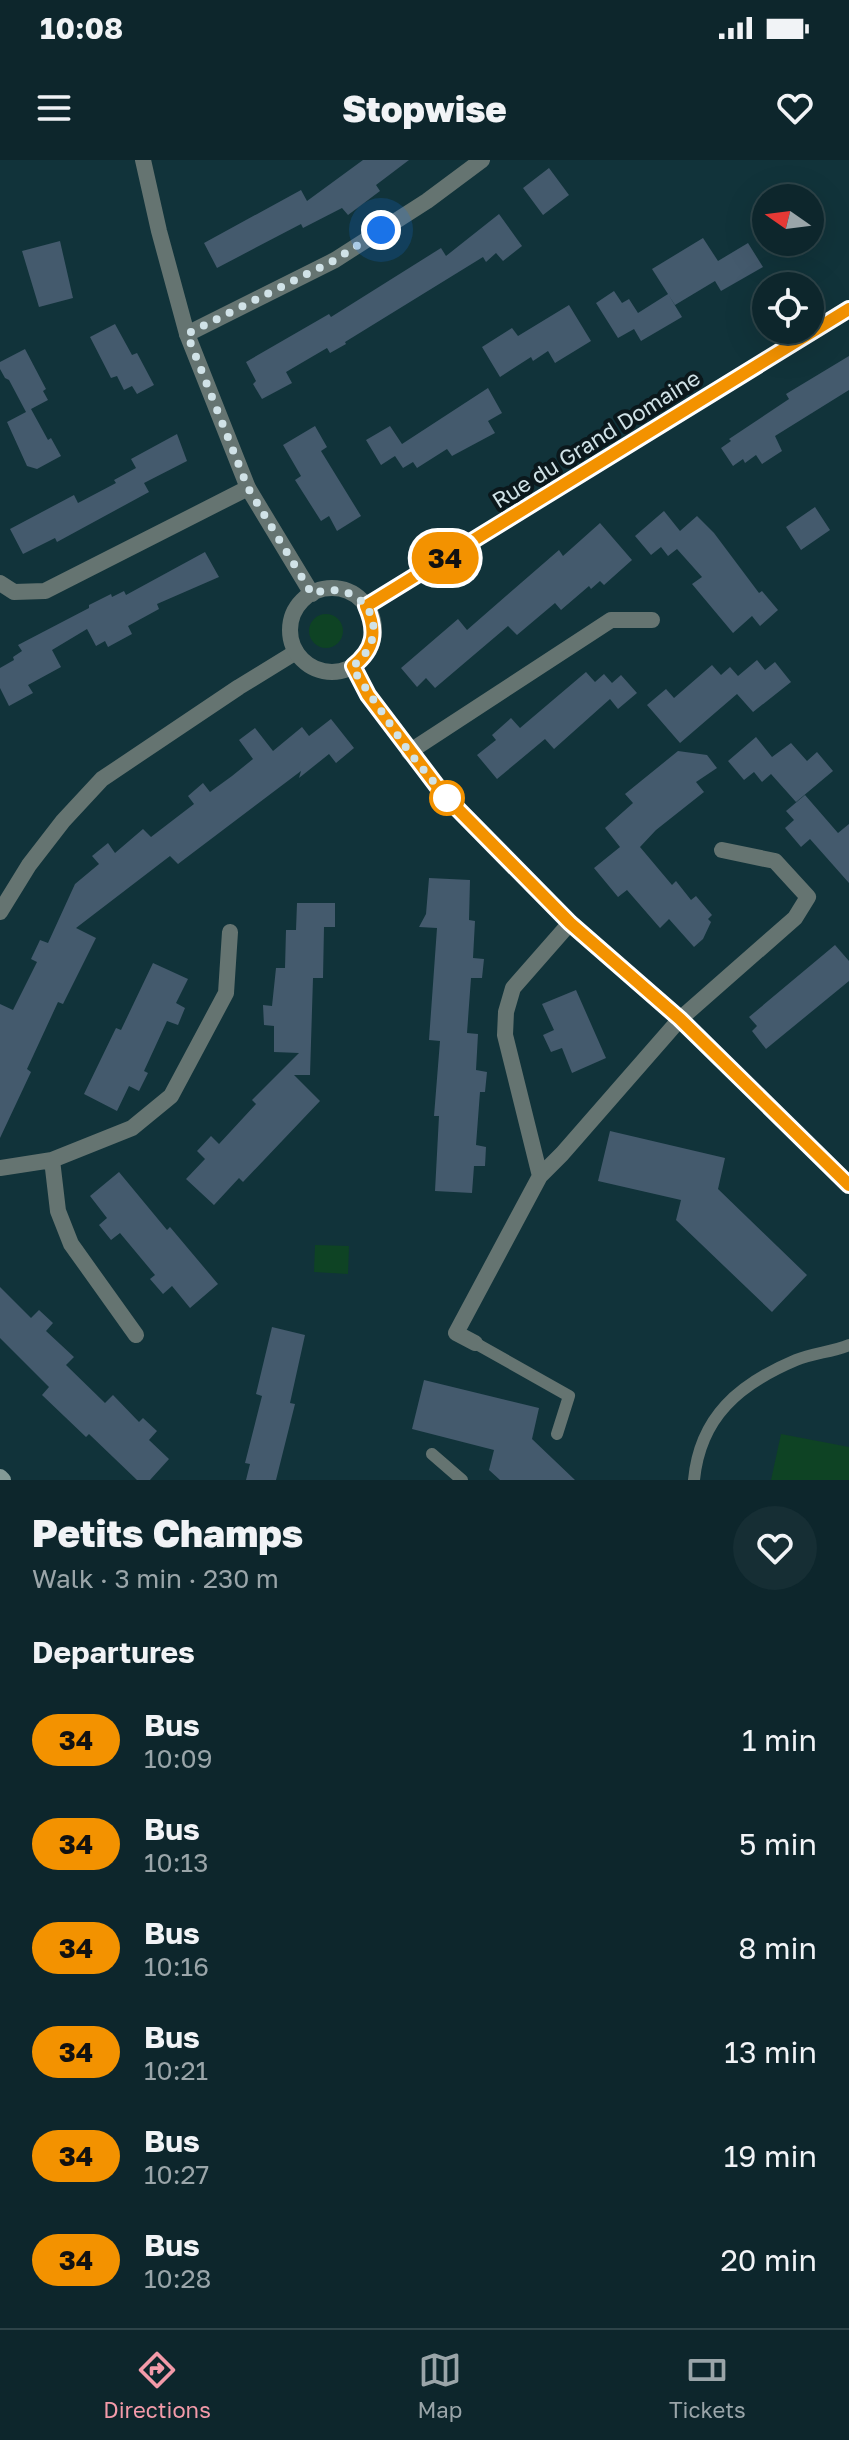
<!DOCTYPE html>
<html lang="en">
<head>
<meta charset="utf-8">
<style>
  :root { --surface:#0d262c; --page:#162e34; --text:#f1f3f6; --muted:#9aa5a9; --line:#2d4348; --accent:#f39aa9 }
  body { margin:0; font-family:"Golos Text",sans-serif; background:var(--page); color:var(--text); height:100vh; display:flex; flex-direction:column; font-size:30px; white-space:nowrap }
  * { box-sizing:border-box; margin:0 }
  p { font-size:26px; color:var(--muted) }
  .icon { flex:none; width:44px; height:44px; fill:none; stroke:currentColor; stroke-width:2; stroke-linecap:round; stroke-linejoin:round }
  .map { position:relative; height:1320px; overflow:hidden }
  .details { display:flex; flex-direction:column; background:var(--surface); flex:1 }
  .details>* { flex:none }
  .badge { padding:0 16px; border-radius:26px; font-size:28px; line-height:52px }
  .needle { width:52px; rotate:284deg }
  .controls { position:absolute; left:752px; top:24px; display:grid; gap:16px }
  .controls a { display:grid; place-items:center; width:72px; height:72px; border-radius:50%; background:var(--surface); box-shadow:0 8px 32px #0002,0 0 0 2px var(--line); font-size:40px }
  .you { position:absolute; width:40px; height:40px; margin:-20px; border:6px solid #fff; border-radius:50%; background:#1a73e8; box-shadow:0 0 0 12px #1a73e833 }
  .map>.badge { position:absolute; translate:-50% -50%; box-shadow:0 0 0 4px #fff }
  h2 { padding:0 32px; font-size:30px; line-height:72px }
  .round { display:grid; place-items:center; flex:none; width:84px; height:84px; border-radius:42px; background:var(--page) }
  .overview { display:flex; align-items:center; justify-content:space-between; height:136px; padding:0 32px }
  h1 { font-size:38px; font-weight:800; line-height:60px }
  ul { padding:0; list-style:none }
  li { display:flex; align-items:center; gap:24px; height:104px; padding:0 32px }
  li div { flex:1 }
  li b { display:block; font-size:30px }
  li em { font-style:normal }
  li .badge { min-width:88px; font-weight:700; text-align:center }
  .status { display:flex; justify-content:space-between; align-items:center; height:56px; padding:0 40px; background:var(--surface); direction:ltr }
  .status svg { height:22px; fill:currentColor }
  header { display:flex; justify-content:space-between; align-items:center; height:104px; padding:0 32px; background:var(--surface); font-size:36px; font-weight:800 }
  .dock { display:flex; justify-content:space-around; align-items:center; height:112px; border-top:2px solid var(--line); background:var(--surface); font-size:22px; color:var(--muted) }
  .dock a { display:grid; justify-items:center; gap:4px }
  .dock .selected { color:var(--accent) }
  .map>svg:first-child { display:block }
  .green { fill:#0e4324 }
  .building { fill:#445a6d }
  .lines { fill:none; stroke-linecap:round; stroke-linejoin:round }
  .service { stroke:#657471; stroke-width:12 }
  .minor { stroke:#657471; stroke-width:16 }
  .tertiary { stroke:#657471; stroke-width:16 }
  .secondary { stroke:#839b97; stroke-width:16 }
  .line-casing { stroke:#fff; stroke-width:18 }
  .line { stroke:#f39200; stroke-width:12 }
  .walk { stroke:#d0e2e7; stroke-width:8; stroke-dasharray:0 14.4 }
  .stop-dot { fill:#fff; stroke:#f39200; stroke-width:4 }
  .labels { text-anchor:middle; stroke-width:8; stroke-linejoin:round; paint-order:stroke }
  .street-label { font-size:22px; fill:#d0e2e7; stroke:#0b181c }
</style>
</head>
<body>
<div class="status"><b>10:08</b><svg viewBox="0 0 49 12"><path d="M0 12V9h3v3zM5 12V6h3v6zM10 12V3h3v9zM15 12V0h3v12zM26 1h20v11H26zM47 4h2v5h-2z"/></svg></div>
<header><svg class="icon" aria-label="menu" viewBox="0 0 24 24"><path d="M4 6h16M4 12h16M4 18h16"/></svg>Stopwise<svg class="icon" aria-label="heart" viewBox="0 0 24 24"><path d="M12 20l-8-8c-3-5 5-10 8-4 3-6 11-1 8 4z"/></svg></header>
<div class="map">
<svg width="849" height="1320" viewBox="0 0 849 1320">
  <rect width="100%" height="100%" fill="#11333a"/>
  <!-- green -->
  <path class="green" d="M309 471a17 17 0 1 1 34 0a17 17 0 1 1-34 0Z
    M 315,1085 L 349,1086 L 348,1114 L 314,1112 Z
    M 781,1274 L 849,1287 L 849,1320 L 771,1320 Z"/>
  <!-- building -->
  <path class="building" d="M 363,0 L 409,0 L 376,25 L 380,31 L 348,55 L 342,48 L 303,68 L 301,64 L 217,108 L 204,83 L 301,30 L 307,41 Z
    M 549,8 L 569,35 L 543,55 L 523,28 Z
    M 499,54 L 522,86 L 503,101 L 496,93 L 486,102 L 483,97 L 345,182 L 346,184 L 330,193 L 327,188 L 286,212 L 292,223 L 262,239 L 253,224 L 256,221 L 246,202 L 329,154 L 331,157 L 441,88 L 446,96 Z
    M 703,78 L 718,101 L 748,83 L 763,107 L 721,131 L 715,121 L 675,145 L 652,109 Z
    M 60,81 L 73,138 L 39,147 L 22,91 Z
    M 614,131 L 622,143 L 629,139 L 638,153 L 668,134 L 682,157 L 641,181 L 634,169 L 618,178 L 596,143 Z
    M 569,145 L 591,181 L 555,203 L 548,191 L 533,201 L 531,197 L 500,217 L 482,187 L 512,168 L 518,176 Z
    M 115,164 L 132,195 L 137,193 L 154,225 L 137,234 L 132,226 L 124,230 L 117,216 L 111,218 L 90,177 Z
    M 25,189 L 46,229 L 43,231 L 48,240 L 31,249 L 48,280 L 51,278 L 61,296 L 37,309 L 27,306 L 7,262 L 26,252 L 9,220 L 5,218 L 0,209 L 0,202 Z
    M 849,196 L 849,230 L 775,276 L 782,291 L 762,304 L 756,295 L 745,303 L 743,299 L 733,306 L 721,288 L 731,281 L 729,279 L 789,239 L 786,234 Z
    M 488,228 L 502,253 L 488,261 L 495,273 L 452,296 L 447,289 L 417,308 L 413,302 L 403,308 L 395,296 L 381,305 L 366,280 L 390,266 L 402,284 Z
    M 315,266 L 327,287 L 321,291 L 361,356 L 337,371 L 329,356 L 321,361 L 295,320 L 301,316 L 283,285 Z
    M 177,274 L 187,301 L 144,323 L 149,332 L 57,382 L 55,378 L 23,394 L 10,369 L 74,335 L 78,343 L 116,323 L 114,320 L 136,308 L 131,299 Z
    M 815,347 L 830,370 L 801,390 L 786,367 Z
    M 664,351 L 680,371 L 697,356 L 714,373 L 759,433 L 762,431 L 778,450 L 760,466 L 752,456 L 733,473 L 692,424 L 702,417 L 677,389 L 668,396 L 661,387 L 651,395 L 635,376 Z
    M 600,363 L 632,400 L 604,425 L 600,421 L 591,429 L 589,426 L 561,450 L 555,443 L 517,475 L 508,466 L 435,528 L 426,518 L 417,527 L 401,508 L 458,459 L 467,470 L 559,390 L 563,396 Z
    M 205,392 L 219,417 L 157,444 L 159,449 L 128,466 L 132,474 L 108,487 L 105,481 L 96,486 L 87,469 L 52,490 L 61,507 L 28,525 L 33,533 L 9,546 L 0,528 L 0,508 L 14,500 L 13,497 L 22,491 L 18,485 L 89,448 L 89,445 L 111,434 L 112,437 L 124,431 L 126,435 Z
    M 757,500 L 765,510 L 775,502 L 791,522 L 753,552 L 737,534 L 680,583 L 647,545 L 666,529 L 674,538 L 712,505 L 721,515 L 730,507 L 738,516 Z
    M 586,512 L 595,522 L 604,514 L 612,523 L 621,515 L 637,533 L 618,549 L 610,539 L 554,589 L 545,579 L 497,619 L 477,595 L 496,580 L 492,575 L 511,558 L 520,568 Z
    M 331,559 L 354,588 L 336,603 L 329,594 L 299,618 L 301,611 L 178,704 L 170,696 L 76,768 L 96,778 L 63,844 L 58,842 L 27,909 L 31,912 L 0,978 L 0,844 L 13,850 L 37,802 L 31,799 L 40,780 L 48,783 L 75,724 L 99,704 L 92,696 L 108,683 L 115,693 L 143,669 L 151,677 L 194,644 L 188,636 L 203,623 L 210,632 L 232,616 L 253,599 L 239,580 L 255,568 L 273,591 L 302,567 L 309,576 Z
    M 756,577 L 772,597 L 791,583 L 807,601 L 817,592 L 833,611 L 796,642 L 771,614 L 762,622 L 754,612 L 744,620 L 728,601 Z
    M 678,591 L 707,595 L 717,608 L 696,622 L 704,632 L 656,670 L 640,687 L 672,725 L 676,721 L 691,740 L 696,736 L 712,755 L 708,759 L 711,762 L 703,779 L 694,787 L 669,759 L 660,768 L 627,730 L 618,737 L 594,708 L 620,687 L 605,668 L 633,643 L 625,634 Z
    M 805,635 L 838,673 L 849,664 L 849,723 L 810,679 L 801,687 L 785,668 L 794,660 L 786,651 Z
    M 429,718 L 470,720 L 469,760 L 475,761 L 473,798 L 484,799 L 482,818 L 471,818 L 467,873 L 478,874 L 476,910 L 487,912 L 485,932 L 480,932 L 476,985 L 486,987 L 485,1006 L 474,1006 L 472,1033 L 435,1031 L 439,956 L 434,956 L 440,881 L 429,880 L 437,768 L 419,767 L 426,754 Z
    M 297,743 L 335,743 L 335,767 L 324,767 L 323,818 L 313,818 L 310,915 L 294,915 L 320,941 L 243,1022 L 239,1018 L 214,1045 L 186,1019 L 205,999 L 197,991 L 211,976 L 219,984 L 256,944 L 252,940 L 299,893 L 274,892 L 274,866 L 264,865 L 263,845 L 272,846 L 276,808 L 285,808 L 286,770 L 296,770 Z
    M 835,785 L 849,801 L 849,821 L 766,889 L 752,871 L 757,866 L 749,857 Z
    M 153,803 L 188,819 L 176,843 L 185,848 L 178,865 L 167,861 L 144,911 L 148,913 L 139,931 L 129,926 L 117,951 L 84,934 L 116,868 L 121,870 Z
    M 576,830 L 606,898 L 572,913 L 562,888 L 551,892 L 543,875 L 554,870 L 542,844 Z
    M 610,971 L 725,998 L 718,1029 L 807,1115 L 772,1152 L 676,1060 L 681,1040 L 598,1021 Z
    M 119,1012 L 167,1070 L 170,1067 L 218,1124 L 190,1148 L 172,1126 L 163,1134 L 150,1119 L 155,1115 L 120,1073 L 111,1080 L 99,1065 L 107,1058 L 90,1036 Z
    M 0,1127 L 31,1158 L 39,1150 L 53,1163 L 46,1171 L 74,1197 L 66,1205 L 105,1243 L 113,1235 L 139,1262 L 143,1258 L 157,1271 L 149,1280 L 169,1299 L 150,1320 L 137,1320 L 89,1274 L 86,1277 L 42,1235 L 49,1227 L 0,1178 Z
    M 272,1167 L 305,1175 L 290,1243 L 295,1244 L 276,1320 L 246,1320 L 250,1304 L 245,1303 L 262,1236 L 256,1234 Z
    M 424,1220 L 539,1248 L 532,1279 L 575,1320 L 500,1320 L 489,1310 L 494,1290 L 412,1269 Z"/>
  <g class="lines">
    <!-- service -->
    <path class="service" d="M 475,1183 L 569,1236 L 557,1274
      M 432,1294 L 462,1320
      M 694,1320 C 700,1257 739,1224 796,1200 C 813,1193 832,1192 849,1185"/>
    <!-- minor -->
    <path class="minor" d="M 187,174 L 335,100 L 427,41 L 482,0
      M 0,423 L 14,432 L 45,431 L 248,328
      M 366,446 L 849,149
      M 409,592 L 611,460 L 652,460
      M 0,752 L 29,705 L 63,661 L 102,619 L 239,527 L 296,492
      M 52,1000 L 58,1051 L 71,1084 L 136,1175
      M 0,1008 L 52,1000 L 132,968 L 171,936 L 226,833 L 230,772
      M 540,1016 L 562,994 L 680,859 L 795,758 L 808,737 L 775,701 L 722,690
      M 475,1183 L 456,1173 L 540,1016 L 505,875 L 506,852 L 513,828 L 570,763"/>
    <!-- tertiary -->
    <path class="tertiary" d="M 143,0 L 159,71 L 187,174 L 248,328 L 312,434
      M290 470a42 42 0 1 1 84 0a42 42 0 1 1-84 0Z
      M 353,506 L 368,535 L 443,634 L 570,763 L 680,859 L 849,1025"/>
    <!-- secondary -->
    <path class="secondary" d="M 0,1317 L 3,1320"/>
  </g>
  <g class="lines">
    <defs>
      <path id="line" d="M 849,149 L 368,445 L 366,446 C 377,471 375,489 353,506 L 368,535 L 443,634 L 570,763 L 680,859 L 849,1025"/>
    </defs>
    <!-- line casing -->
    <use href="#line" class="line-casing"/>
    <!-- line -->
    <use href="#line" class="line"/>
    <!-- walk -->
    <path class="walk" d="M 381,70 L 335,100 L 187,174 L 248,328 L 312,434 C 364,415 397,472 353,506 L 354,511 L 409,592 L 447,638"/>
  </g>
  <!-- markers -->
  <circle class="stop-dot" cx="447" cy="638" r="16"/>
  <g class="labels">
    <!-- street labels -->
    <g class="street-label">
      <text transform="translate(596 279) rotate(-32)" y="8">Rue du Grand Domaine</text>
    </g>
  </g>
</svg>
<div class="controls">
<a><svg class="needle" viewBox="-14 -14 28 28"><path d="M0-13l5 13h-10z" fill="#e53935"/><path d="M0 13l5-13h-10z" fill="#9aa5a9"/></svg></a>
<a><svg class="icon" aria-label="locate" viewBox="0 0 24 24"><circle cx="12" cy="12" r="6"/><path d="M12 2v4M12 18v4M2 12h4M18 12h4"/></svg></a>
</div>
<div class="you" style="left:381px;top:70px"></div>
<b class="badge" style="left:445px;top:398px;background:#f39200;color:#111">34</b>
</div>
<section class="details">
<div class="overview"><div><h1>Petits Champs</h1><p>Walk · 3 min · 230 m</p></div><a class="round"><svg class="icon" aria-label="heart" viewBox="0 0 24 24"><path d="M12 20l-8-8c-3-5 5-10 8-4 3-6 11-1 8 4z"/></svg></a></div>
<h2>Departures</h2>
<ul>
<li><span class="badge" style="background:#f39200;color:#111">34</span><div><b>Bus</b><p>10:09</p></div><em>1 min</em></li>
<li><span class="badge" style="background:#f39200;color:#111">34</span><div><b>Bus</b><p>10:13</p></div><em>5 min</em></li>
<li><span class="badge" style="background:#f39200;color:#111">34</span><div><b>Bus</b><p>10:16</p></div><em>8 min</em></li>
<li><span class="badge" style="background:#f39200;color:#111">34</span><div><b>Bus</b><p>10:21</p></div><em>13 min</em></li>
<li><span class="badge" style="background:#f39200;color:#111">34</span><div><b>Bus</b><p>10:27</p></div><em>19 min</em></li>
<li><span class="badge" style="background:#f39200;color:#111">34</span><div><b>Bus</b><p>10:28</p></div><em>20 min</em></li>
</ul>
</section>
<nav class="dock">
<a class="selected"><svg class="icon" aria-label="directions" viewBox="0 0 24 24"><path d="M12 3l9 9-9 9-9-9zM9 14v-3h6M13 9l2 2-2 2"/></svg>Directions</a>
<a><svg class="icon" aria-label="map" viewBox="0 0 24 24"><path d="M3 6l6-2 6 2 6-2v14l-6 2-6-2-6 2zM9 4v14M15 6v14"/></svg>Map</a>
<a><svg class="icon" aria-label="tickets" viewBox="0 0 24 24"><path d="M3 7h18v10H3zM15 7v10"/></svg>Tickets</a>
</nav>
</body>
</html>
